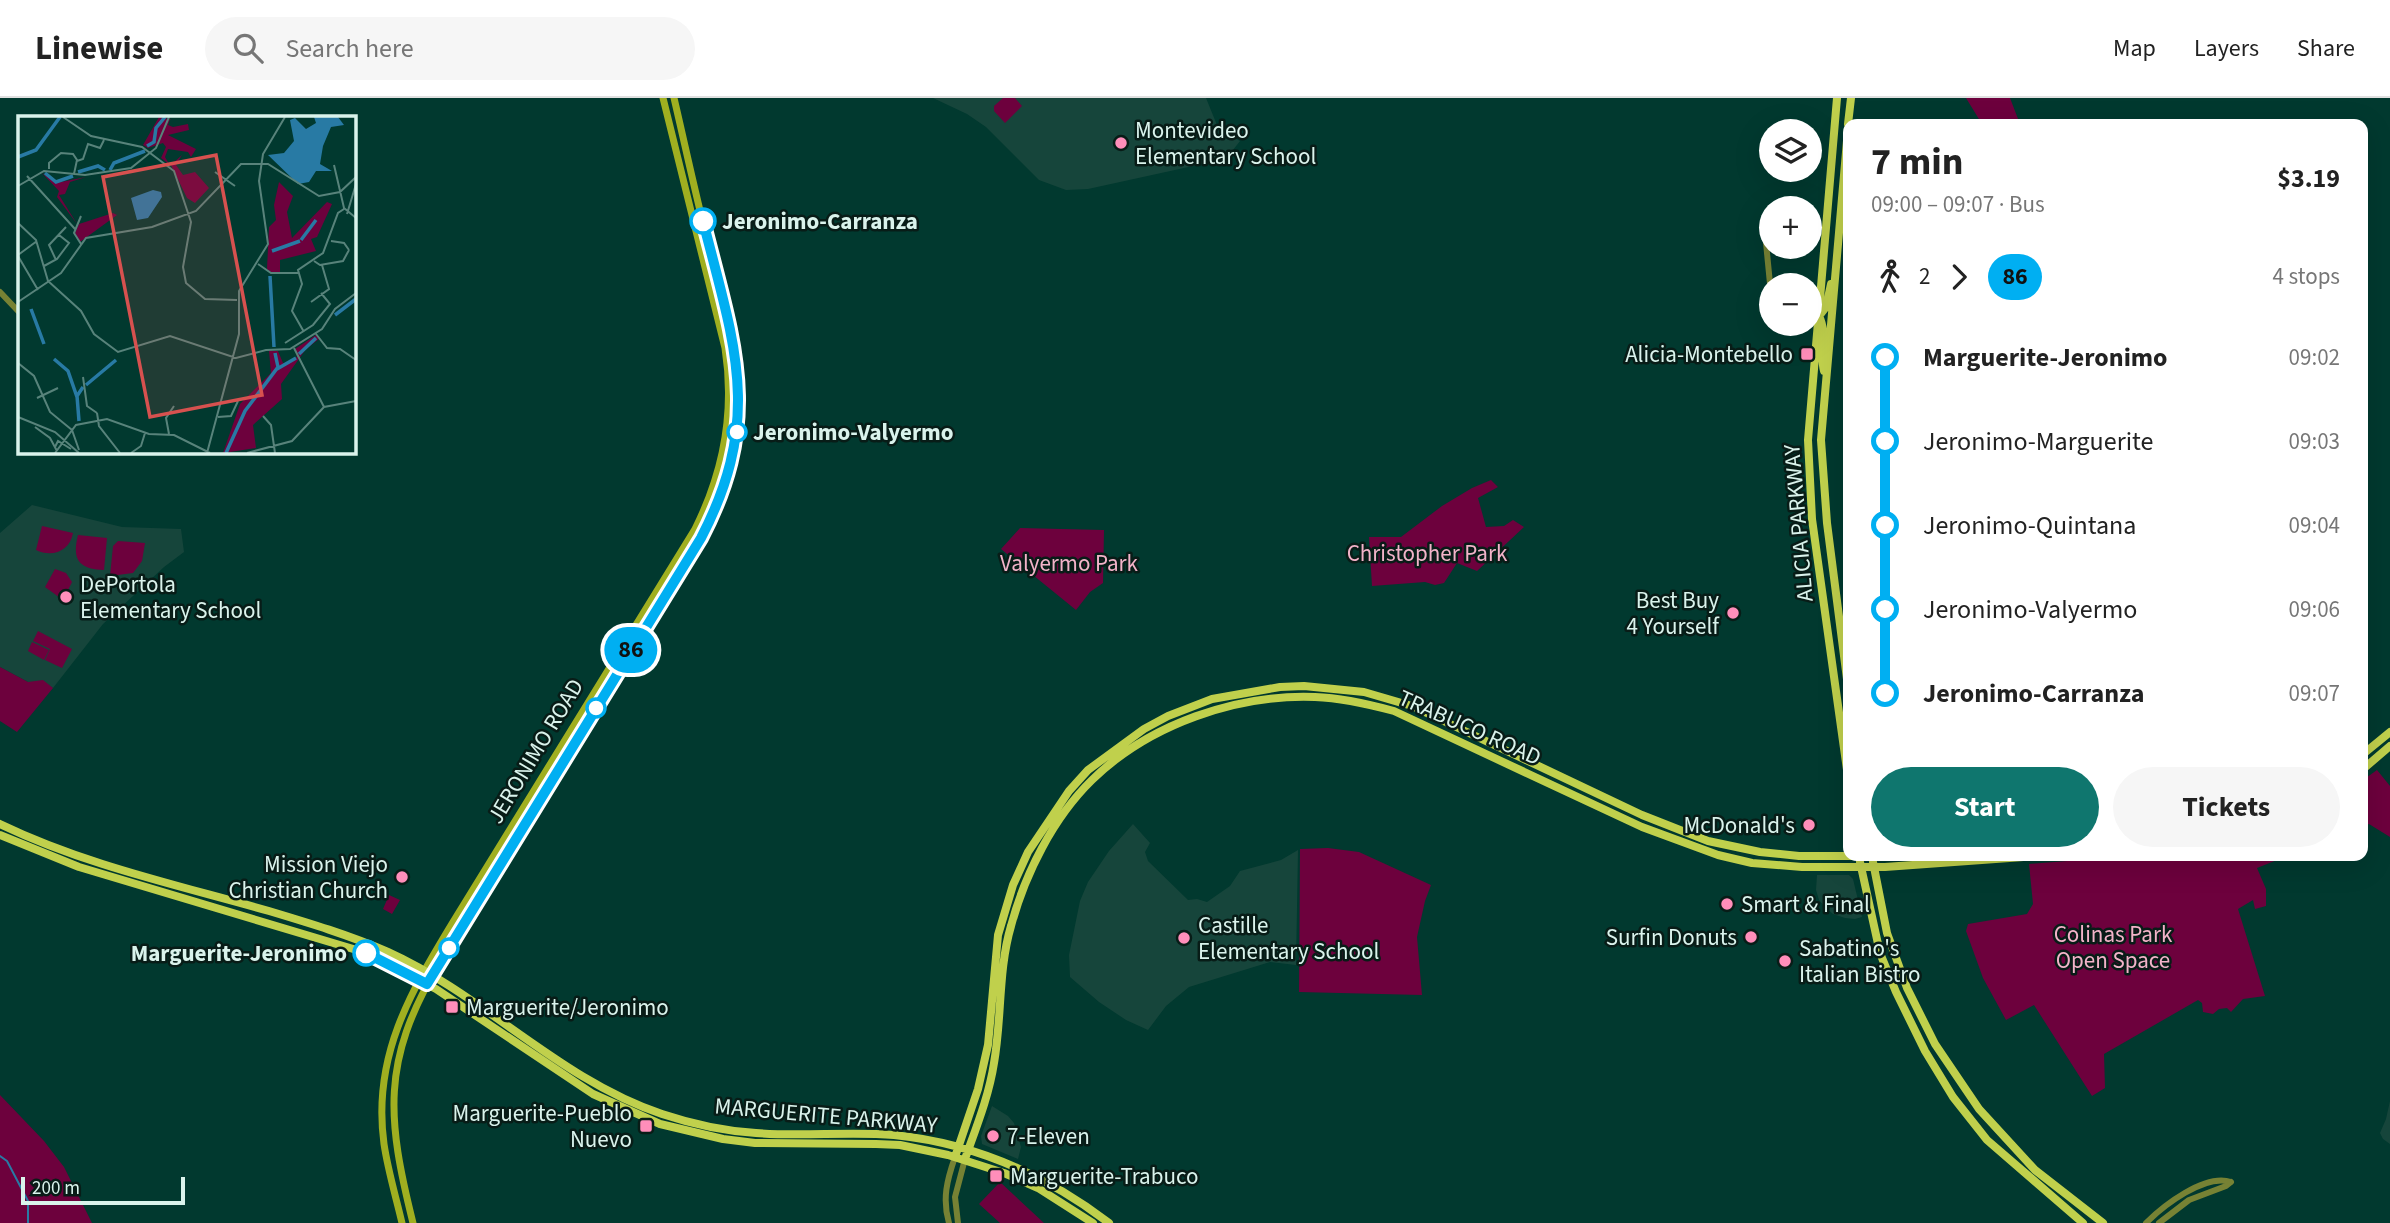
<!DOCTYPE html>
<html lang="en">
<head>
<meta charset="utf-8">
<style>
  :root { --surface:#fff; --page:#f6f6f6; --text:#222; --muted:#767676; --line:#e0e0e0; --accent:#0f766e }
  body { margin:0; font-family:"Source Sans 3",sans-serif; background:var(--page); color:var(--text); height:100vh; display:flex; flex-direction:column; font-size:26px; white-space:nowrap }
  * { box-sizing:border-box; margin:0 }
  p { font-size:23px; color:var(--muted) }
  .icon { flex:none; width:38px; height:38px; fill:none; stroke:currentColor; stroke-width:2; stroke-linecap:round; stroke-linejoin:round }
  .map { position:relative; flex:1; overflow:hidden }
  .details { position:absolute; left:1843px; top:21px; width:525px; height:742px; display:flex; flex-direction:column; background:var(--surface); border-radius:14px; box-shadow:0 7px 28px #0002 }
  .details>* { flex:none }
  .badge { padding:0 14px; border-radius:23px; font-size:24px; line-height:46px }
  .controls { position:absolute; left:1759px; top:21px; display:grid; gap:14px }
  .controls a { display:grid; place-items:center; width:63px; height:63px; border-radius:50%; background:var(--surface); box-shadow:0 7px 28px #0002; font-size:35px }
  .scale { position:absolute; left:21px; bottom:18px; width:164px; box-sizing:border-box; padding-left:7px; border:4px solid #daf3ec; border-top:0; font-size:19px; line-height:24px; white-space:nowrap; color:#daf3ec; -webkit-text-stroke:5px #081c17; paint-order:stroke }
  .map>.badge { position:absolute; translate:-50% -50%; box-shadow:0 0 0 4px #fff }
  .legs { display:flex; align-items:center; gap:10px; height:77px; padding:0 28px; font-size:23px }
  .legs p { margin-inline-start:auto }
  .overview { display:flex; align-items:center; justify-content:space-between; height:119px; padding:0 28px }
  h1 { font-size:38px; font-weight:700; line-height:52px }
  .primary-button { display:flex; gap:14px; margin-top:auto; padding:14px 28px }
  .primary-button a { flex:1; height:80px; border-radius:42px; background:var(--accent); color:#fff; font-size:28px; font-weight:700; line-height:80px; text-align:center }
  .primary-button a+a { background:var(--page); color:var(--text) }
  ul { padding:0 28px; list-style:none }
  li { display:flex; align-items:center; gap:24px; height:84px; font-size:26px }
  li i { display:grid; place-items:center; width:10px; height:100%; margin:0 9px; background:currentColor }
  li i::after { content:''; width:18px; height:18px; margin:-9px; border:5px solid; border-radius:50%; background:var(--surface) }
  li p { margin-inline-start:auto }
  li:first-child i { background:linear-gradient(#0000 50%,currentColor 0) }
  li:last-child i { background:linear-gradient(currentColor 50%,#0000 0) }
  header { display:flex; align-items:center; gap:42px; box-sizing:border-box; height:98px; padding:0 35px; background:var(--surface); border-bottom:2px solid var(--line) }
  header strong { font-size:33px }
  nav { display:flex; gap:38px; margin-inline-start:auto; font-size:24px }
  .search { width:490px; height:63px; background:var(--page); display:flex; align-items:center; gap:18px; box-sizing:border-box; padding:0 24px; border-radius:38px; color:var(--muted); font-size:26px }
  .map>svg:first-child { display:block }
  .built { fill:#16453b }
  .green { fill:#6d013d }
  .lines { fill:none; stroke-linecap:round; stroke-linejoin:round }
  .stream { stroke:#287aa4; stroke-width:2 }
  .tertiary { stroke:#778234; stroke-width:6 }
  .secondary { stroke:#a0af20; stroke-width:7 }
  .primary { stroke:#c0d04c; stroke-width:8 }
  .line-1-casing { stroke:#fff; stroke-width:16 }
  .line-1 { stroke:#00aff2; stroke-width:10 }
  .poi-dot { fill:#ff8eba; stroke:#081c17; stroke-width:2.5 }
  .stop-1-dot { fill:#fff; stroke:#00aff2; stroke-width:3.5 }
  .labels { text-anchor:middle; stroke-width:5; stroke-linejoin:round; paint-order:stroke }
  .poi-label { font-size:23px; fill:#daf3ec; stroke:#081c17; text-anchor:start }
  .stop-label { font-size:23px; font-weight:bold; fill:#daf3ec; stroke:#081c17; text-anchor:start }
  .street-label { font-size:23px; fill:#daf3ec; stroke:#081c17 }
  .park-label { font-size:23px; fill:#f3b3c9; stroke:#081c17 }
  .inset-river { fill:none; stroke:#287aa4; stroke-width:3.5 }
  .inset-road { fill:none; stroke:#58837b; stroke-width:2 }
  .view { fill:#d7514f; fill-opacity:0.15; stroke:#d7514f; stroke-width:3.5 }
  .inset-edge { fill:none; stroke:#daf3ec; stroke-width:3.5 }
</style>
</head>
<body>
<header>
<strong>Linewise</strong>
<div class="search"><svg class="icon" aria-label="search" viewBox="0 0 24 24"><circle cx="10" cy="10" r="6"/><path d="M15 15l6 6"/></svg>Search here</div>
<nav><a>Map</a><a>Layers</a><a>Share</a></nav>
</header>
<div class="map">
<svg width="2390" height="1125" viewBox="0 0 2390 1125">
  <rect width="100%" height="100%" fill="#01392f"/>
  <!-- built -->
  <path class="built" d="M 933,0 L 1206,0 L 1219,32 L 1240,43 L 1233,52 L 1216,63 L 1088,91 L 1066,92 L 1039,82 L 986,29 L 967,16 Z
    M 32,407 L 122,429 L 181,431 L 184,454 L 164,469 L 103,526 L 53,590 L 44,584 L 28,584 L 0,569 L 0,435 Z
    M 1133,726 L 1150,745 L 1145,754 L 1148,763 L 1188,802 L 1197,801 L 1207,804 L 1230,788 L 1240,773 L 1281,762 L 1298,752 L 1296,867 L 1270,864 L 1189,889 L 1166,908 L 1148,932 L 1126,922 L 1099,904 L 1070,879 L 1069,857 L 1080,803 L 1088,784 L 1109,753 Z
    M 1817,777 L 1849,777 L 1853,781 L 1862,819 L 1855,821 L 1845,820 L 1833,816 L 1825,809 L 1819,802 L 1816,792 Z
    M 2390,1003 L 2390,1046 L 2383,1041 L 2380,1035 L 2386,1021 Z
    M 992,1008 L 1008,1018 L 1014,1025 L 1021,1049 L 1018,1061 L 982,1046 L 981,1038 Z"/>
  <!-- green -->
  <path class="green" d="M 1003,0 L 1015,0 L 1022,8 L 1005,25 L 994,13 L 994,8 Z
    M 1966,0 L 2010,0 L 2020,26 L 1982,26 Z
    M 1491,382 L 1498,389 L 1478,400 L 1486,429 L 1504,428 L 1513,422 L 1524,429 L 1477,473 L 1457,465 L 1444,485 L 1435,487 L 1425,484 L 1372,488 L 1369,439 L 1401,439 L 1442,408 L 1472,390 Z
    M 42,428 L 73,435 C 70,453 52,460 36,452 Z
    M 1020,430 L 1104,432 L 1103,485 L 1090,494 L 1076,512 L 1001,451 Z
    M 78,437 L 107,440 L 104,472 C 78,471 72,461 78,437 Z
    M 118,443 L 145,445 L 142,463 L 133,475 L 110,478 L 113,448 Z
    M 55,471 L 66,475 L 72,484 L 63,502 L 45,489 Z
    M 38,533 L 72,551 L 62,570 L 45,562 L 50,551 L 33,543 Z
    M 32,544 L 49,552 L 44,562 L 28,553 Z
    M 0,569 L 28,584 L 43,582 L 53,590 L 17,634 L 0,623 Z
    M 2377,672 L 2390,688 L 2390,739 L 2369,726 L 2363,728 L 2363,682 Z
    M 1328,750 L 1359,754 L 1431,787 L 1425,803 L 1417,839 L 1422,897 L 1299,894 L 1300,751 Z
    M 2132,758 L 2287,758 L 2257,770 L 2266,791 L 2266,808 L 2255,811 L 2253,802 L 2238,811 L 2265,898 L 2243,901 L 2231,914 L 2227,910 L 2219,911 L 2213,916 L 2203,914 L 2202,905 L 2198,902 L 2104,956 L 2105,990 L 2092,998 L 2034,907 L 2006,922 L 1983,880 L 1966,833 L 1968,826 L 2027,816 L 2033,806 L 2029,766 Z
    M 389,797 L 400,802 L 392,816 L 383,811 Z
    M 0,997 L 44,1043 L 64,1069 L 92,1125 L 0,1125 Z
    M 1000,1084 L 1044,1125 L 1000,1125 L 979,1106 Z"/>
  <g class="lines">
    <!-- stream -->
    <path class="stream" d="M 0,1058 L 7,1063 L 28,1103 L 28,1125"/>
    <!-- tertiary -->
    <path class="tertiary" d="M 1764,124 L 1771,196
      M 0,194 L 19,214
      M 949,1125 C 942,1101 947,1082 955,1059
      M 958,1125 L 955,1099 L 965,1061
      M 2146,1125 C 2163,1108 2205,1075 2231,1084
      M 2159,1125 L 2189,1102 L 2226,1088 L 2231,1084"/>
    <!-- secondary -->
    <path class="secondary" d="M 402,1125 C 396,1099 388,1073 384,1046 C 372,959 410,895 453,824 L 695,431 C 724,373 735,314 725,250 L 663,0
      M 413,1125 C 387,1021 381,963 438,868 L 700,440 C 761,326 737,257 707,141 C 695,94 685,47 674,0"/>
    <!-- primary -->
    <path class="primary" d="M 1837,0 L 1808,342 L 1812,421 L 1848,679
      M 1848,26 L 1851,0
      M 1848,31 L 1821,342 L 1827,425 L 1848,589
      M 1824,273 C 1819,254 1828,236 1819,218 L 1826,209 L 1831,186
      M 2362,657 L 2390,634
      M 2362,672 L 2390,648
      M 0,726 C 85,767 178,787 269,813 C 309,825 349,837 388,854 C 485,898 560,982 662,1016 C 692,1026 724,1033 756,1035 C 802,1039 848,1033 894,1037 C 973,1045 1046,1077 1109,1125
      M 0,737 L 79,769 L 360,853 L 436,891 L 593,996 L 660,1026 L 723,1041 L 755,1045 L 876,1046 L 900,1047 L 948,1057 L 1004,1075 L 1038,1090 L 1093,1125
      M 1860,764 L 1880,855 L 1896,894 L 1925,953 L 1953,999 L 1987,1042 L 2083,1125
      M 1873,764 L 1887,835 L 1907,890 L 1935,946 L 1979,1011 L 2035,1072 L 2103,1125
      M 955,1059 L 978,991 L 988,947 L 998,837 L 1013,787 L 1028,754 L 1069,693 L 1088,672 L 1144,631 L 1168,618 L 1212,601 L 1280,589 L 1304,588 L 1364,594 L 1412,608 L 1642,717 L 1708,743 L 1760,754 L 1799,758 L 1885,758
      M 965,1061 C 976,1030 989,998 994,965 C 1002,920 998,872 1011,828 C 1025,776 1053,720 1092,682 C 1149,626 1237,596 1315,599 C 1342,600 1368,606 1394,613 L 1642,729 L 1718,757 L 1752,765 L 1802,769 L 1885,769 L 2036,758"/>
  </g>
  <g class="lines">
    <defs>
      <path id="line-1" d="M 366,855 L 427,886 L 701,440 C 764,319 734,246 703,123"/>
    </defs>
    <!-- line-1 casing -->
    <use href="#line-1" class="line-1-casing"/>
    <!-- line-1 -->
    <use href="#line-1" class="line-1"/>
  </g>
  <!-- markers -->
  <g class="poi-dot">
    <circle cx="1121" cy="45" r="7"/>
    <rect x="1800" y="249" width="14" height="14" rx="3.5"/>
    <circle cx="66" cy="499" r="7"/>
    <circle cx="1733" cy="515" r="7"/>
    <circle cx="1809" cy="727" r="7"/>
    <circle cx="402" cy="779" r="7"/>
    <circle cx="1727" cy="806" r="7"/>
    <circle cx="1751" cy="839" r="7"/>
    <circle cx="1184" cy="840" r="7"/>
    <circle cx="1785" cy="863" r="7"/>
    <rect x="445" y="902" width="14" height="14" rx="3.5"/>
    <rect x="639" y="1021" width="14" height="14" rx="3.5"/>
    <circle cx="993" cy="1038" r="7"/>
    <rect x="989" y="1071" width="14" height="14" rx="3.5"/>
  </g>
  <g class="stop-1-dot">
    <circle cx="703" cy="123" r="12"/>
    <circle cx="737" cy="334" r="9"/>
    <circle cx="596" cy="610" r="9"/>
    <circle cx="449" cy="850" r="9"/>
    <circle cx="366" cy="855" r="12"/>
  </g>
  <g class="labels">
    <!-- poi labels -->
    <g class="poi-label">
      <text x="1135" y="40">Montevideo<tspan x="1135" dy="26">Elementary School</tspan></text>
      <text x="1793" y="264" text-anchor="end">Alicia-Montebello</text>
      <text x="80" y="494">DePortola<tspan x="80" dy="26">Elementary School</tspan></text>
      <text x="1719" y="510" text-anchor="end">Best Buy<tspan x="1719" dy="26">4 Yourself</tspan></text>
      <text x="1795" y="735" text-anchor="end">McDonald's</text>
      <text x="388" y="774" text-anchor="end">Mission Viejo<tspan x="388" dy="26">Christian Church</tspan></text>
      <text x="1741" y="814">Smart &amp; Final</text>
      <text x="1198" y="835">Castille<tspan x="1198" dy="26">Elementary School</tspan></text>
      <text x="1737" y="847" text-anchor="end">Surfin Donuts</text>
      <text x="1799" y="858">Sabatino's<tspan x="1799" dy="26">Italian Bistro</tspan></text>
      <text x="466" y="917">Marguerite/Jeronimo</text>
      <text x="632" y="1023" text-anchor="end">Marguerite-Pueblo<tspan x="632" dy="26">Nuevo</tspan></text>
      <text x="1007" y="1046">7-Eleven</text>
      <text x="1010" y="1086">Marguerite-Trabuco</text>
    </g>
    <!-- stop labels -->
    <g class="stop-label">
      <text x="722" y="131">Jeronimo-Carranza</text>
      <text x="753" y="342">Jeronimo-Valyermo</text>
      <text x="347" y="863" text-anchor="end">Marguerite-Jeronimo</text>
    </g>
    <!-- street labels -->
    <g class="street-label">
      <text transform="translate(1798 425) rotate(-95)" y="8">ALICIA PARKWAY</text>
      <text transform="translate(1470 629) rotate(24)" y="8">TRABUCO ROAD</text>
      <text transform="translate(535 653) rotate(-59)" y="8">JERONIMO ROAD</text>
      <text transform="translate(826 1017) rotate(5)" y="8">MARGUERITE PARKWAY</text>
    </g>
    <!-- park labels -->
    <g class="park-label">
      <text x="1427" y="463">Christopher Park</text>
      <text x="1069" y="473">Valyermo Park</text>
      <text x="2113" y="844">Colinas Park<tspan x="2113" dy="26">Open Space</tspan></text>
    </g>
  </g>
  <!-- overview -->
  <g transform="translate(18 18)">
    <rect width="338" height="338" fill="#01392f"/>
    <path d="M 141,1 L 163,5 L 152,3 L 150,9 L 155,11 L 170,8 L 171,14 L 150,19 L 178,33 L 173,41 L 170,36 L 150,33 L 147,41 L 151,48 L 143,42 L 148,31 L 145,27 L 130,32 L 125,29 ZM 164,39 L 158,49 L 165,59 L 177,56 L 191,72 L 177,87 L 169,82 L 153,49 ZM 24,57 L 38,67 L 68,61 L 52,66 L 47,78 L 41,79 L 59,108 L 39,81 L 41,75 ZM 261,66 L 275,80 L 269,96 L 274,122 L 309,86 L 314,88 L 299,121 L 293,123 L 298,135 L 262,144 L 262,156 L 253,156 L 249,153 L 251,111 L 258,104 L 256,89 ZM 95,97 L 99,99 L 62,126 L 57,117 L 61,108 ZM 298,219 L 301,223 L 288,233 L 263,268 L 264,283 L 235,309 L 238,332 L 205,337 L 222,288 L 253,257 L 251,235 L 260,235 L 265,247 L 270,247 L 279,241 L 277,233 Z" fill="#6d013d"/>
    <path d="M 296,1 L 320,1 L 326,9 L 313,11 L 305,30 L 302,48 L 314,55 L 298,55 L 291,66 L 280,68 L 250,39 L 266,37 L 276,25 L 272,4 L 277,2 L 288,13 L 298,7 ZM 135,74 L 143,76 L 144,81 L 130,102 L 119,104 L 113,82 Z" fill="#287aa4"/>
    <path class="inset-river" d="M 129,30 L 136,26 L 138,12 L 147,1M 0,41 L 18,34 L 42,1M 92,54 L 96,47 L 127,35M 60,56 L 80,50 L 87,54M 27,57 L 38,66 L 55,60M 283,124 L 298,104M 254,135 L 282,125M 252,160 L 256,231M 13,193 L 26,228M 317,199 L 338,183M 281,238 L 298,222M 36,243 L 50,255 L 59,281M 259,253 L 278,242M 68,269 L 98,244M 61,305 L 59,280 L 65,271M 208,337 L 227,295 L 260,251 L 257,237"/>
    <path class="inset-road" d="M 45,1 L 73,20 L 124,31 L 156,55 L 173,106 L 165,151 L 168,167 L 187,183 L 219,184M 59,45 L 65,43 L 70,28 L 82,32 L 86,24M 316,49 L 326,92 L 338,102M 31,53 L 31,47 L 43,37 L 55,38 L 59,44 L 56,58M 197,56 L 217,70M 9,60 L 57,113M 0,70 L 26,55 L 67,59 L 113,52 L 138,32 L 151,1M 329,98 L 338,68M 0,107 L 18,124 L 30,165 L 63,195 L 76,218 L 100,236 L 152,220 L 218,242 L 248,234 L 272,233 L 304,213 L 317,193 L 338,177M 313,125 L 326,127 L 331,134M 63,128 L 56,117 L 63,100M 0,139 L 19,125M 0,140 L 20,174M 38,144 L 31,129 L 48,111M 296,145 L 302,149 L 325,145 L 331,134M 240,148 L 253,157 L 280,157M 26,150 L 39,143 L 51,127 L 41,119M 0,186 L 43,157 L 68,122 L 134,111 L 178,95 L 223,48 L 250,48 L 301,80 L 322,76 L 338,61M 293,186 L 311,173 L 304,149M 286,216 L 274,195 L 284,168 L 280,154 L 305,137 L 320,97 L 326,93M 298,218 L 309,232 L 322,233 L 338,244M 267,227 L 295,209 L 312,188 L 303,177M 276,232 L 306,291M 0,247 L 16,260 L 32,296 L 54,314M 65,261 L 69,290 L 79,297M 19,282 L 40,272M 79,297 L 81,310 L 102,337M 245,300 L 253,309 L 257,337M 0,301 L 37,316 L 61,337M 200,301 L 213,300 L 220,285M 17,311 L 32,322 L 39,335M 54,314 L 61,334M 151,318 L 148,302 L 156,290M 37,331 L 40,325 L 53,333M 37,337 L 58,309 L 89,303 L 131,318 L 156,319 L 192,337M 113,337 L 123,330 L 127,317M 189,337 L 221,218 L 221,175 L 250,128 L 241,65 L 245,38 L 267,1M 229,337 L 274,325 L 306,291 L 338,285"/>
    <path class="view" d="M 198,39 L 244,279 L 132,301 L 85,61 Z"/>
    <rect width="338" height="338" class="inset-edge"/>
  </g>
</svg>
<div class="controls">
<a><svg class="icon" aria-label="layers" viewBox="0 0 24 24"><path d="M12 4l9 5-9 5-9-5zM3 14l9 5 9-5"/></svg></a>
<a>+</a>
<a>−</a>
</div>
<div class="scale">200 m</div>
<b class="badge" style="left:631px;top:552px;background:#00aff2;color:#111">86</b>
<section class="details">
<div class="overview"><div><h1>7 min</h1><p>09:00 – 09:07 · Bus</p></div><b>$3.19</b></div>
<div class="legs"><svg class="icon" aria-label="walk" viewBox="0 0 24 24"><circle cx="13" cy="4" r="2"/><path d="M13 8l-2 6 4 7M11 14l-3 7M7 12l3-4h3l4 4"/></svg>2<svg class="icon" aria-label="forward" viewBox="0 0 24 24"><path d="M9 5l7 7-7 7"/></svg><b class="badge" style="background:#00aff2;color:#111">86</b><p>4 stops</p></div>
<ul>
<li><i style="color:#00aff2"></i><b>Marguerite-Jeronimo</b><p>09:02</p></li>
<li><i style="color:#00aff2"></i><span>Jeronimo-Marguerite</span><p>09:03</p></li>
<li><i style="color:#00aff2"></i><span>Jeronimo-Quintana</span><p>09:04</p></li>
<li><i style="color:#00aff2"></i><span>Jeronimo-Valyermo</span><p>09:06</p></li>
<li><i style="color:#00aff2"></i><b>Jeronimo-Carranza</b><p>09:07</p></li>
</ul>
<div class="primary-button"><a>Start</a><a>Tickets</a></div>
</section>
</div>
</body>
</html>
